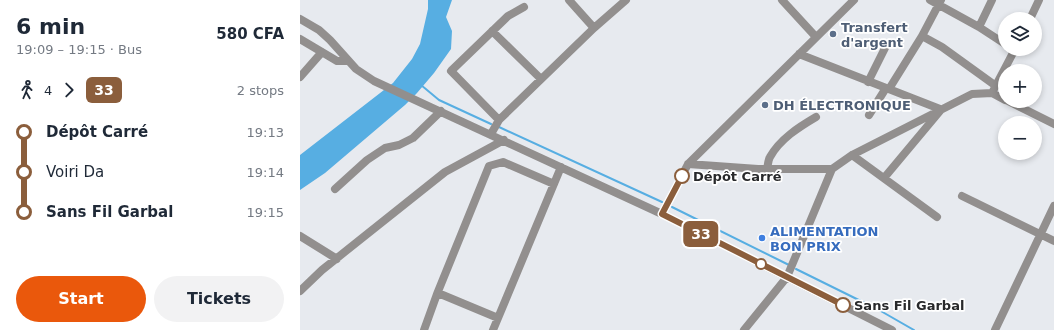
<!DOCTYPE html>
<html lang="en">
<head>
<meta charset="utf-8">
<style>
  :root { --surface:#fff; --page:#f2f2f3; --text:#1f2937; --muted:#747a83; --accent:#ea580c }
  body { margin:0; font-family:"DejaVu Sans",sans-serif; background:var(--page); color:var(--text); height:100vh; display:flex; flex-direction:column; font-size:15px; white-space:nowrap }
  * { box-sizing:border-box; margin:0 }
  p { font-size:13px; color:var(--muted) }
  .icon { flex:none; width:22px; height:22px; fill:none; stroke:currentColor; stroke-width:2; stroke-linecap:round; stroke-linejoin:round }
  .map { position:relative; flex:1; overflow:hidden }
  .sheet { display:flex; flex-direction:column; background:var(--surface); width:300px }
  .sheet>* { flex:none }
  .badge { padding:0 8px; border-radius:6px; font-size:14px; line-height:26px }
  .tools { position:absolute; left:698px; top:12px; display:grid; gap:8px }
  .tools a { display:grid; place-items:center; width:44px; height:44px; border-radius:50%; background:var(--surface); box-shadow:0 2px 6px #0003; font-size:20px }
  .map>.badge { position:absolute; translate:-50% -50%; box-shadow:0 0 0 2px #fff }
  .legs { display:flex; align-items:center; gap:6px; height:44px; padding:0 16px; font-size:13px }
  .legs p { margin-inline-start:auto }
  .head { display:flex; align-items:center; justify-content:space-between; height:68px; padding:0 16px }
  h1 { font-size:22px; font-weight:700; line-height:30px }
  .cta { display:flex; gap:8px; margin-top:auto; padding:8px 16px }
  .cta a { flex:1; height:46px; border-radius:24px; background:var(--accent); color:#fff; font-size:16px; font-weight:700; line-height:46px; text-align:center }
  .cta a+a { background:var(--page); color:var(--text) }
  ul { padding:0 16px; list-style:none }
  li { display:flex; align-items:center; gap:14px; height:40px; font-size:15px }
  li i { display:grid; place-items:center; width:6px; height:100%; margin:0 5px; background:currentColor }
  li i::after { content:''; width:10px; height:10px; margin:-5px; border:3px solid; border-radius:50%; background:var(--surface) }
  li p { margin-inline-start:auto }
  li:first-child i { background:linear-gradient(#0000 50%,currentColor 0) }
  li:last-child i { background:linear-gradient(currentColor 50%,#0000 0) }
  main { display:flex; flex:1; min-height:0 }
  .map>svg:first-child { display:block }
  .water { fill:#57aee2 }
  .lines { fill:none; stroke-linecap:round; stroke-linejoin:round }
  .stream { stroke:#57aee2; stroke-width:2 }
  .minor { stroke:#928f8e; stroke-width:8 }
  .line-1-casing { stroke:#fff; stroke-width:9 }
  .line-1 { stroke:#8b5e3c; stroke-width:6 }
  .service-dot { fill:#5c6f8a; stroke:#fff; stroke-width:1.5 }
  .stop-1-dot { fill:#fff; stroke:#8b5e3c; stroke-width:2 }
  .shop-dot { fill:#3f7fe0; stroke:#fff; stroke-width:1.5 }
  .labels { text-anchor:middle; stroke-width:3.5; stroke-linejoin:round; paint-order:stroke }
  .service-label { font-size:13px; font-weight:bold; fill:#4e5e75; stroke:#fff; text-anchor:start }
  .stop-label { font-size:13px; font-weight:bold; fill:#28292b; stroke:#fff; text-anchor:start }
  .shop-label { font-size:13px; font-weight:bold; fill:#366cbe; stroke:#fff; text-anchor:start }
</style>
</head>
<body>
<main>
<section class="sheet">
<div class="head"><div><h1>6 min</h1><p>19:09 – 19:15 · Bus</p></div><b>580 CFA</b></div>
<div class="legs"><svg class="icon" aria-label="walk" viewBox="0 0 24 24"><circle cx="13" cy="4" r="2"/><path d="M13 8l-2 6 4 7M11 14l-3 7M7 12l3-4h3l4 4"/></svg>4<svg class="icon" aria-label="forward" viewBox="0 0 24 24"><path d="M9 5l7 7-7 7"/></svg><b class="badge" style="background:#8b5e3c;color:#fff">33</b><p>2 stops</p></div>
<ul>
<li><i style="color:#8b5e3c"></i><b>Dépôt Carré</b><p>19:13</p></li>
<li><i style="color:#8b5e3c"></i><span>Voiri Da</span><p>19:14</p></li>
<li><i style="color:#8b5e3c"></i><b>Sans Fil Garbal</b><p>19:15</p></li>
</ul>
<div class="cta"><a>Start</a><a>Tickets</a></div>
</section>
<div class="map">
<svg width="754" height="330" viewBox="0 0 754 330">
  <rect width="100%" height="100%" fill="#e7eaef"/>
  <!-- water -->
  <path class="water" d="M 128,0 L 152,0 L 146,17 L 152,31 L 151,49 L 134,73 L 117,93 L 105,105 L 25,173 L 0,190 L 0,155 L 93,83 L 112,59 L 120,44 L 128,9 Z"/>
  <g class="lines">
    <!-- stream -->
    <path class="stream" d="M 121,85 L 139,100 L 191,124
      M 199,127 L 362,202
      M 372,207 L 489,265
      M 496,269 L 579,310 L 614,330"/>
    <!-- minor -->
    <path class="minor" d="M 269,0 L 294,28
      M 482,0 L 516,37
      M 630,0 L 679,27 L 705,44
      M 0,19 L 19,30 L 30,40 L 56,69 L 74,81 L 362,214 L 592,330
      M 730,19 L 739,0
      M 679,27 L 692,0
      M 192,31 L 241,79
      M 622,36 L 642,47 L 696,86
      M 0,39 L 37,61 L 48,61
      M 499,54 L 640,109
      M 0,77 L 22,52
      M 568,82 L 585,48
      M 589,89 L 622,36 L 641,0
      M 693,91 L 715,49
      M 708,101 L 754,124
      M 569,115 L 586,88
      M 199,120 L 151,71 L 208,16 L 224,7
      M 191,134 L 199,120 L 294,28 L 326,0
      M 552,155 L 637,217
      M 388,164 L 458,169 L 532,169 L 552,155 L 672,94 L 692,93 L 705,100
      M 467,169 C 468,165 468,160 470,157 C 480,139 499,127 516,117
      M 584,178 L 640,111
      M 35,189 L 67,160 L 85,148 L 99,145 L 113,138 L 141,111
      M 662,196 L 754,241
      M 362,214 L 388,164 L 554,0
      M 0,236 L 37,259
      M 0,291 L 22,270 L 145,172 L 204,140
      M 138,293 L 198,318
      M 124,330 L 137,294 L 189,166 L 203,162 L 254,184
      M 193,330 L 261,167
      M 444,330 L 487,277 L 532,169
      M 695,330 L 754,206"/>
  </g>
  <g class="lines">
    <defs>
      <path id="line-1" d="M 382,176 L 362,214 L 543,305"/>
    </defs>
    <!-- line-1 casing -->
    <use href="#line-1" class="line-1-casing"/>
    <!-- line-1 -->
    <use href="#line-1" class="line-1"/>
  </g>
  <!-- markers -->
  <g class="service-dot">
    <circle cx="533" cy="34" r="4"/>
    <circle cx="465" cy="105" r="4"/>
  </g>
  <g class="stop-1-dot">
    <circle cx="382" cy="176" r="7"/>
    <circle cx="461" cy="264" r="5"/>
    <circle cx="543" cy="305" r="7"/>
  </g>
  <circle class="shop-dot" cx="462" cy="238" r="4"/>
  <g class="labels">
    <!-- service labels -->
    <g class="service-label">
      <text x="541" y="32">Transfert<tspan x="541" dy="15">d'argent</tspan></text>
      <text x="473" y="110">DH ÉLECTRONIQUE</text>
    </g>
    <!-- stop labels -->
    <g class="stop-label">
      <text x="393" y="181">Dépôt Carré</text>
      <text x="554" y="310">Sans Fil Garbal</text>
    </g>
    <!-- shop labels -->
    <g class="shop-label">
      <text x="470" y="236">ALIMENTATION<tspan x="470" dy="15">BON PRIX</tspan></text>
    </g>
  </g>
</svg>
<div class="tools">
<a><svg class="icon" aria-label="layers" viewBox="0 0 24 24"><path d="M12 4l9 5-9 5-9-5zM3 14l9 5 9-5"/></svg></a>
<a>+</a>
<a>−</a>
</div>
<b class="badge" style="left:401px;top:234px;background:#8b5e3c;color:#fff">33</b>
</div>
</main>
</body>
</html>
